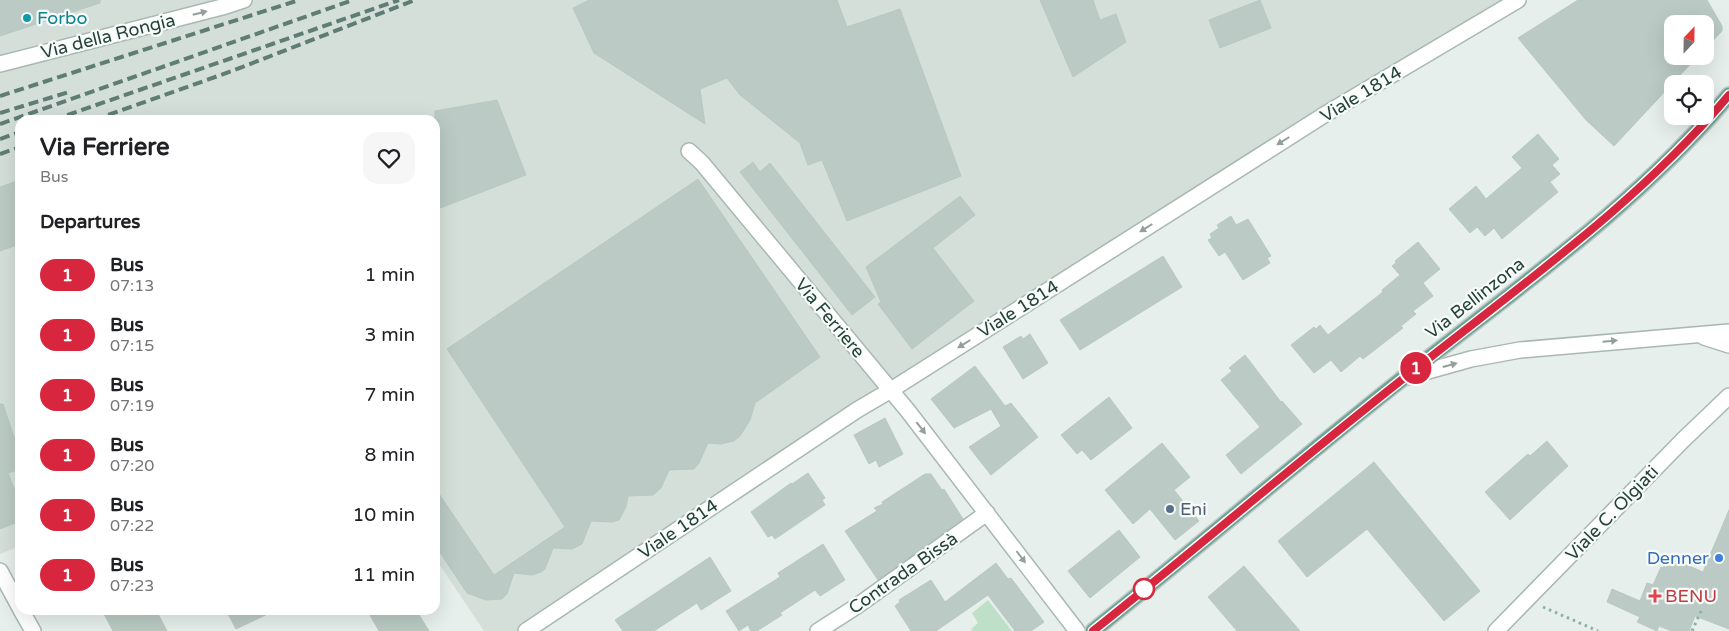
<!DOCTYPE html>
<html lang="en">
<head>
<meta charset="utf-8">
<style>
  :root { --surface:#fff; --page:#f6f6f6; --text:#202124; --muted:#757577 }
  body { margin:0; font-family:"Varela Round",sans-serif; background:var(--page); color:var(--text); height:100vh; display:flex; flex-direction:column; font-size:19px; white-space:nowrap }
  * { box-sizing:border-box; margin:0 }
  p { font-size:16px; color:var(--muted) }
  .icon { flex:none; width:28px; height:28px; fill:none; stroke:currentColor; stroke-width:2; stroke-linecap:round; stroke-linejoin:round }
  .map { position:relative; flex:1; overflow:hidden }
  .panel { position:absolute; left:15px; top:115px; width:425px; height:500px; display:flex; flex-direction:column; background:var(--surface); border-radius:15px; box-shadow:0 5px 20px #0002 }
  .panel>* { flex:none }
  .badge { padding:0 10px; border-radius:16px; font-size:18px; line-height:32px }
  .needle { width:32px; rotate:22deg }
  .controls { position:absolute; left:1664px; top:15px; display:grid; gap:10px }
  .controls a { display:grid; place-items:center; width:50px; height:50px; border-radius:10px; background:var(--surface); box-shadow:0 5px 20px #0002; font-size:25px }
  .map>.badge { position:absolute; translate:-50% -50%; box-shadow:0 0 0 2px #fff }
  h2 { padding:0 25px; font-size:19px; line-height:45px }
  .round { display:grid; place-items:center; flex:none; width:52px; height:52px; border-radius:15px; background:var(--page) }
  .headline { display:flex; align-items:center; justify-content:space-between; height:85px; padding:0 25px }
  h1 { font-size:24px; font-weight:800; line-height:38px }
  ul { padding:0; list-style:none }
  li { display:flex; align-items:center; gap:15px; height:60px; padding:0 25px }
  li div { flex:1 }
  li b { display:block; font-size:19px }
  li em { font-style:normal }
  li .badge { min-width:55px; font-weight:700; text-align:center }
  .map>svg:first-child { display:block }
  .built { fill:#d4dfda }
  .green { fill:#bfe0c8 }
  .building { fill:#bbcac4; stroke:#b8c9c2 }
  .lines { fill:none; stroke-linecap:round; stroke-linejoin:round }
  .minor-casing { stroke:#a8b8b2; stroke-width:18 }
  .major-casing { stroke:#c2cac8; stroke-width:18 }
  .path { stroke:#86b3a5; stroke-width:3; stroke-dasharray:2.5 4; stroke-linecap:butt }
  .minor { stroke:#fff; stroke-width:15 }
  .major { stroke:#6aa596; stroke-width:15 }
  .rail { stroke:#5f7d75; stroke-width:4; stroke-dasharray:10 5; stroke-linecap:butt }
  .oneway { fill:#92a09c }
  .line-casing { stroke:#fff; stroke-width:11 }
  .line { stroke:#d7263d; stroke-width:8 }
  .culture-dot { fill:#0f9aa8; stroke:#f7fbf9; stroke-width:2 }
  .service-dot { fill:#5c6f8a; stroke:#f7fbf9; stroke-width:2 }
  .shop-dot { fill:#3f7fe0; stroke:#f7fbf9; stroke-width:2 }
  .stop-dot { fill:#fff; stroke:#d7263d; stroke-width:2.5 }
  .health-dot { fill:#e0444e; stroke:#f7fbf9; stroke-width:2 }
  .labels { text-anchor:middle; stroke-width:4.5; stroke-linejoin:round; paint-order:stroke }
  .culture-label { font-size:18px; fill:#0d838f; stroke:#f7fbf9; text-anchor:start }
  .street-label { font-size:18px; fill:#24423a; stroke:#f7fbf9 }
  .service-label { font-size:18px; fill:#4e5e75; stroke:#f7fbf9; text-anchor:start }
  .shop-label { font-size:18px; fill:#366cbe; stroke:#f7fbf9; text-anchor:end }
  .health-label { font-size:18px; fill:#be3a42; stroke:#f7fbf9; text-anchor:start }
</style>
</head>
<body>
<div class="map">
<svg width="1729" height="631" viewBox="0 0 1729 631">
  <rect width="100%" height="100%" fill="#e6efeb"/>
  <!-- built -->
  <path class="built" d="M 0,0 L 1518,0 L 1324,115 L 526,631 L 484,631 L 435,558 L 435,120 L 20,120 L 20,546 L 0,554 Z"/>
  <!-- green -->
  <path class="green" d="M 988,600 L 1012,631 L 973,631 L 971,629 L 978,623 L 972,613 Z"/>
  <!-- building -->
  <path class="building" d="M 0,0 L 100,0 L 100,3 L 0,36 Z
    M 589,0 L 837,0 L 847,27 L 900,9 L 961,176 L 847,221 L 822,160 L 808,165 L 800,143 L 740,95 L 727,78 L 700,89 L 705,124 L 594,53 L 573,8 Z
    M 1040,0 L 1093,0 L 1100,20 L 1116,14 L 1126,42 L 1073,77 Z
    M 1260,0 L 1271,28 L 1220,48 L 1209,20 Z
    M 1578,0 L 1707,0 L 1722,26 L 1722,31 L 1705,49 L 1705,24 L 1672,24 L 1672,56 L 1698,56 L 1614,146 L 1586,120 L 1518,38 Z
    M 497,100 L 526,175 L 435,210 L 435,111 Z
    M 1538,134 L 1559,159 L 1552,165 L 1560,174 L 1550,182 L 1558,192 L 1502,239 L 1494,228 L 1485,236 L 1477,227 L 1470,233 L 1449,209 L 1476,186 L 1486,199 L 1522,168 L 1512,157 Z
    M 753,162 L 760,172 L 770,163 L 875,297 L 852,315 L 740,172 Z
    M 698,179 L 820,357 L 755,403 L 750,420 L 740,436 L 734,441 L 721,444 L 708,443 L 699,463 L 694,469 L 669,470 L 661,488 L 653,495 L 628,496 L 626,507 L 619,520 L 612,522 L 591,521 L 582,544 L 572,549 L 553,548 L 545,569 L 541,572 L 532,575 L 514,573 L 507,594 L 502,599 L 486,600 L 467,593 L 435,545 L 435,488 L 494,575 L 565,527 L 447,349 Z
    M 20,180 L 20,244 L 0,251 L 0,187 Z
    M 960,196 L 975,215 L 933,248 L 974,301 L 912,349 L 878,304 L 881,302 L 866,267 Z
    M 1231,216 L 1236,225 L 1248,219 L 1271,256 L 1267,258 L 1270,263 L 1243,280 L 1225,252 L 1219,256 L 1208,240 L 1212,238 L 1210,234 L 1219,228 L 1217,225 Z
    M 1418,242 L 1440,269 L 1423,283 L 1433,296 L 1413,311 L 1416,314 L 1401,326 L 1403,328 L 1363,359 L 1360,356 L 1341,372 L 1331,360 L 1314,373 L 1291,345 L 1314,327 L 1316,329 L 1320,325 L 1328,335 L 1383,292 L 1382,290 L 1400,275 L 1392,266 L 1396,263 L 1395,261 Z
    M 1163,256 L 1182,287 L 1080,350 L 1060,320 Z
    M 1030,334 L 1048,363 L 1023,379 L 1003,347 L 1021,336 L 1023,339 Z
    M 1245,355 L 1281,402 L 1282,401 L 1302,424 L 1241,474 L 1226,455 L 1260,427 L 1221,380 L 1232,371 L 1229,368 Z
    M 975,366 L 1005,406 L 1011,403 L 1038,437 L 991,475 L 969,447 L 1001,426 L 991,409 L 954,428 L 931,399 Z
    M 1109,397 L 1132,428 L 1091,460 L 1082,450 L 1077,454 L 1061,435 Z
    M 0,404 L 3,404 L 20,455 L 20,469 L 8,473 L 20,504 L 20,521 L 0,529 Z
    M 885,418 L 903,454 L 879,467 L 876,460 L 869,464 L 854,435 Z
    M 1547,441 L 1568,466 L 1510,520 L 1485,492 L 1528,454 L 1530,456 Z
    M 1162,443 L 1190,477 L 1174,490 L 1199,521 L 1175,540 L 1150,509 L 1133,524 L 1105,490 Z
    M 1374,462 L 1480,591 L 1444,621 L 1367,529 L 1307,577 L 1278,541 Z
    M 808,473 L 825,498 L 822,500 L 825,505 L 775,539 L 772,535 L 768,537 L 751,512 L 791,483 L 792,484 Z
    M 925,474 L 931,474 L 942,490 L 944,489 L 963,519 L 878,580 L 845,531 L 877,511 L 874,508 L 883,504 L 882,502 Z
    M 1729,510 L 1729,629 L 1695,616 L 1689,631 L 1672,631 L 1659,626 L 1657,631 L 1637,622 L 1640,617 L 1607,602 L 1612,589 L 1640,601 L 1647,583 L 1653,585 L 1661,567 L 1663,568 L 1668,557 L 1703,572 Z
    M 1119,530 L 1140,557 L 1090,598 L 1068,571 Z
    M 823,544 L 845,580 L 820,596 L 815,590 L 780,613 L 782,615 L 757,631 L 751,631 L 748,625 L 739,631 L 726,611 L 780,577 L 778,573 Z
    M 710,557 L 731,591 L 701,610 L 697,603 L 654,631 L 623,631 L 615,620 Z
    M 996,563 L 1008,579 L 1011,578 L 1044,622 L 1031,631 L 1015,631 L 988,595 L 936,631 L 911,631 L 895,606 L 900,602 L 899,600 L 931,580 L 945,602 Z
    M 1244,566 L 1300,631 L 1237,631 L 1208,597 Z
    M 102,610 L 156,610 L 167,631 L 113,631 Z
    M 226,610 L 276,610 L 236,629 Z
    M 367,610 L 416,610 L 429,631 L 379,631 Z"/>
  <g class="lines">
    <defs>
      <path id="minor" d="M 0,64 L 226,6 L 244,0
        M 689,151 L 702,163 L 908,411 L 1077,631
        M 1704,337 L 1729,345
        M 1403,378 L 1471,359 L 1520,350 L 1729,332
        M 0,571 L 20,608
        M 21,610 L 33,631
        M 526,631 L 857,410 L 891,390 L 1324,115 L 1518,0
        M 818,631 L 857,606 L 987,513
        M 1496,631 L 1683,440 L 1729,396"/>
      <path id="major" d="M 1093,631 C 1203,543 1310,451 1421,364 C 1528,280 1641,200 1729,95"/>
    </defs>
    <!-- minor casing -->
    <use href="#minor" class="minor-casing"/>
    <!-- major casing -->
    <use href="#major" class="major-casing"/>
    <!-- path -->
    <path class="path" d="M 1543,607 L 1598,631
      M 1692,631 L 1701,611"/>
    <!-- minor -->
    <use href="#minor" class="minor"/>
    <!-- major -->
    <use href="#major" class="major"/>
    <!-- rail -->
    <path class="rail" d="M 0,96 L 299,0
      M 0,113 L 69,92
      M 53,120 L 399,0
      M 94,120 L 232,71 L 415,0
      M 0,124 L 353,0
      M 0,139 L 20,132
      M 0,154 L 20,147"/>
  </g>
  <!-- one-way arrows -->
  <defs><path id="oneway-solid" d="M-6-.8H1V-3.2L6.5 0L1 3.2V.8H-6Z" transform="scale(1.25)"/></defs>
  <g class="oneway">
    <use href="#oneway-solid" transform="translate(200 13) rotate(-14)"/>
    <use href="#oneway-solid" transform="translate(1283 141) rotate(148)"/>
    <use href="#oneway-solid" transform="translate(1146 228) rotate(148)"/>
    <use href="#oneway-solid" transform="translate(1610 341) rotate(-5)"/>
    <use href="#oneway-solid" transform="translate(964 344) rotate(148)"/>
    <use href="#oneway-solid" transform="translate(1450 365) rotate(-15)"/>
    <use href="#oneway-solid" transform="translate(921 428) rotate(52)"/>
    <use href="#oneway-solid" transform="translate(1021 557) rotate(53)"/>
  </g>
  <g class="lines">
    <defs>
      <path id="line" d="M 1093,631 C 1202,544 1308,453 1418,367 C 1525,282 1640,201 1729,95"/>
    </defs>
    <!-- line casing -->
    <use href="#line" class="line-casing"/>
    <!-- line -->
    <use href="#line" class="line"/>
  </g>
  <!-- markers -->
  <circle class="culture-dot" cx="27" cy="18" r="5"/>
  <circle class="service-dot" cx="1170" cy="509" r="5"/>
  <circle class="shop-dot" cx="1719" cy="558" r="5"/>
  <circle class="stop-dot" cx="1144" cy="589" r="10"/>
  <path class="health-dot" d="M1652.5 588.5h5v5h5v5h-5v5h-5v-5h-5v-5h5z"/>
  <g class="labels">
    <!-- culture labels -->
    <g class="culture-label">
      <text x="37" y="24">Forbo</text>
    </g>
    <!-- street labels -->
    <g class="street-label">
      <text transform="translate(108 36) rotate(-14)" y="6">Via della Rongia</text>
      <text transform="translate(1361 94) rotate(-31)" y="6">Viale 1814</text>
      <text transform="translate(1475 298) rotate(-38)" y="6">Via Bellinzona</text>
      <text transform="translate(1018 309) rotate(-32)" y="6">Viale 1814</text>
      <text transform="translate(830 318) rotate(50)" y="6">Via Ferriere</text>
      <text transform="translate(1612 513) rotate(-46)" y="6">Viale C. Olgiati</text>
      <text transform="translate(678 529) rotate(-34)" y="6">Viale 1814</text>
      <text transform="translate(903 573) rotate(-35)" y="6">Contrada Bissà</text>
    </g>
    <!-- service labels -->
    <g class="service-label">
      <text x="1180" y="515">Eni</text>
    </g>
    <!-- shop labels -->
    <g class="shop-label">
      <text x="1709" y="564">Denner</text>
    </g>
    <!-- health labels -->
    <g class="health-label">
      <text x="1665" y="602">BENU</text>
    </g>
  </g>
</svg>
<div class="controls">
<a><svg class="needle" viewBox="-14 -14 28 28"><path d="M0-13l5 13h-10z" fill="#e53935"/><path d="M0 13l5-13h-10z" fill="#757577"/></svg></a>
<a><svg class="icon" aria-label="locate" viewBox="0 0 24 24"><circle cx="12" cy="12" r="6"/><path d="M12 2v4M12 18v4M2 12h4M18 12h4"/></svg></a>
</div>
<b class="badge" style="left:1416px;top:368px;background:#d7263d;color:#fff">1</b>
<section class="panel">
<div class="headline"><div><h1>Via Ferriere</h1><p>Bus</p></div><a class="round"><svg class="icon" aria-label="heart" viewBox="0 0 24 24"><path d="M12 20l-8-8c-3-5 5-10 8-4 3-6 11-1 8 4z"/></svg></a></div>
<h2>Departures</h2>
<ul>
<li><span class="badge" style="background:#d7263d;color:#fff">1</span><div><b>Bus</b><p>07:13</p></div><em>1 min</em></li>
<li><span class="badge" style="background:#d7263d;color:#fff">1</span><div><b>Bus</b><p>07:15</p></div><em>3 min</em></li>
<li><span class="badge" style="background:#d7263d;color:#fff">1</span><div><b>Bus</b><p>07:19</p></div><em>7 min</em></li>
<li><span class="badge" style="background:#d7263d;color:#fff">1</span><div><b>Bus</b><p>07:20</p></div><em>8 min</em></li>
<li><span class="badge" style="background:#d7263d;color:#fff">1</span><div><b>Bus</b><p>07:22</p></div><em>10 min</em></li>
<li><span class="badge" style="background:#d7263d;color:#fff">1</span><div><b>Bus</b><p>07:23</p></div><em>11 min</em></li>
</ul>
</section>
</div>
</body>
</html>
